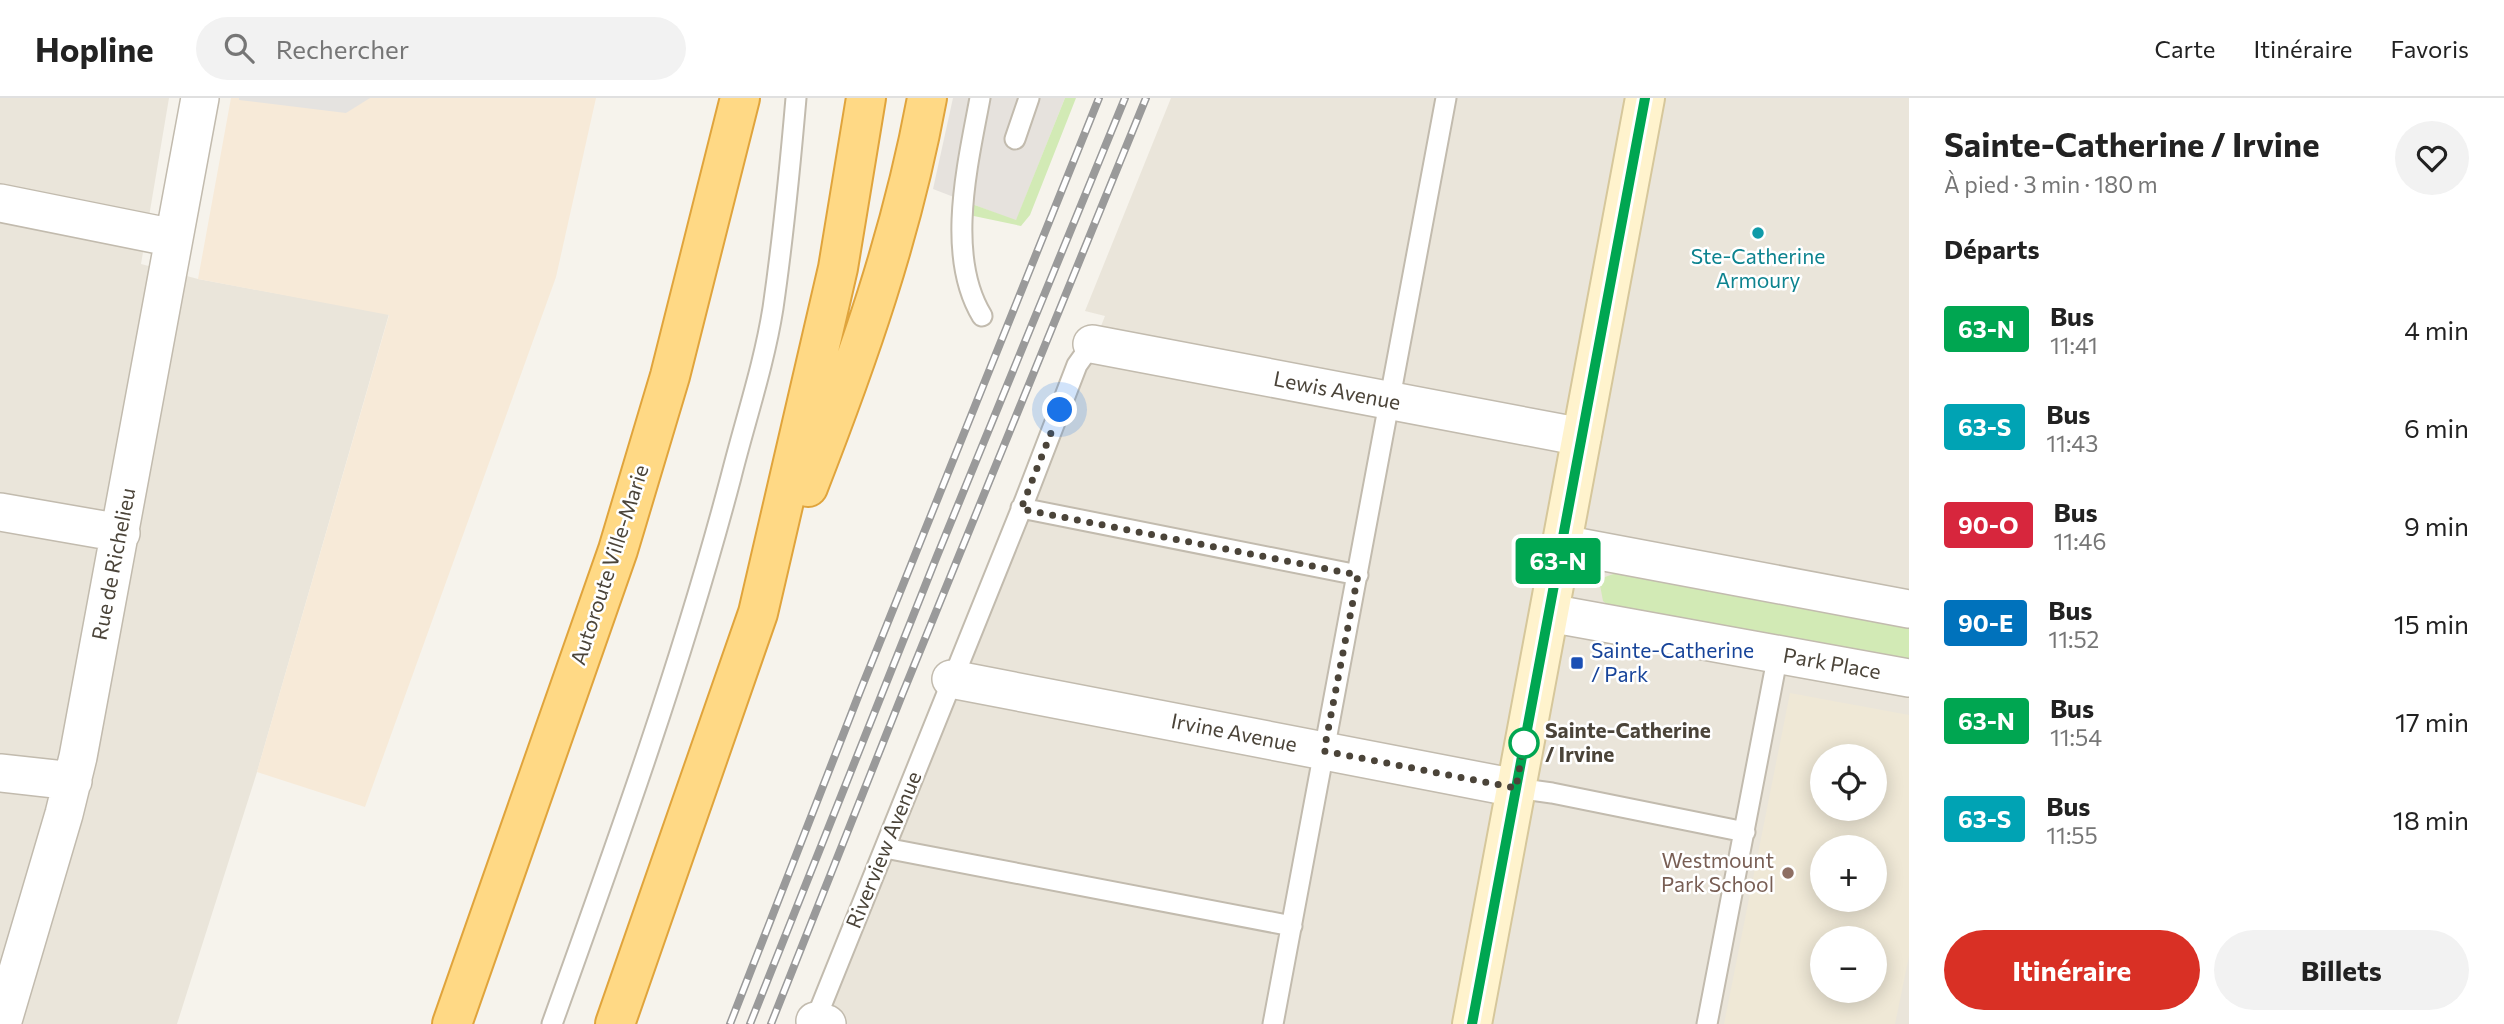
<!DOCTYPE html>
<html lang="fr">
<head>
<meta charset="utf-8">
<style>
  :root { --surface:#fff; --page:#f2f2f2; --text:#222; --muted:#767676; --line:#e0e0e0; --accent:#d93025 }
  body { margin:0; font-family:Commissioner,sans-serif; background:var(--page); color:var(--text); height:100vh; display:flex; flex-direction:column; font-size:26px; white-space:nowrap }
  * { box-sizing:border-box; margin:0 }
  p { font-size:23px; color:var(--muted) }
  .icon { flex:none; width:38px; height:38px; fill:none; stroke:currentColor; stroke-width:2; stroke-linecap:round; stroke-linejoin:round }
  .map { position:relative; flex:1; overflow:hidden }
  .drawer { display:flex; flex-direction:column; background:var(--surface); width:595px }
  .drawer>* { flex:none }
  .badge { padding:0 14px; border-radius:5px; font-size:24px; line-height:46px }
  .controls { position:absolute; left:1810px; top:646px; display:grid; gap:14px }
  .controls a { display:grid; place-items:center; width:77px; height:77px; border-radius:50%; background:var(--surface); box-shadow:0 4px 18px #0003; font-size:35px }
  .you { position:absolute; width:35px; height:35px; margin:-18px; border:5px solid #fff; border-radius:50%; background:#1a73e8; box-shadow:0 0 0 10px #1a73e833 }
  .map>.badge { position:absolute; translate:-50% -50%; box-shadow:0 0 0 4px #fff }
  h2 { padding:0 35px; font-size:26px; line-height:63px }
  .round { display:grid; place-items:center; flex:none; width:74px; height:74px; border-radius:37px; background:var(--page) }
  .head { display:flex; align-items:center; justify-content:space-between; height:119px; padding:0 35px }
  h1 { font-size:33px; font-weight:700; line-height:52px }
  .action { display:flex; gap:14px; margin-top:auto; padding:14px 35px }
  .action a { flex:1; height:80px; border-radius:42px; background:var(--accent); color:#fff; font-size:28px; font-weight:700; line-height:80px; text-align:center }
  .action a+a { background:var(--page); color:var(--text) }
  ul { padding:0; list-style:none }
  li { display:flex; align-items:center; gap:21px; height:98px; padding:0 35px }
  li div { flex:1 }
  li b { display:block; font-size:26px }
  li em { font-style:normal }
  li .badge { min-width:77px; font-weight:700; text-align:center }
  header { display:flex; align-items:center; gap:42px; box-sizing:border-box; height:98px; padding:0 35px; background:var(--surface); border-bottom:2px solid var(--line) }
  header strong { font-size:33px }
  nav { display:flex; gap:38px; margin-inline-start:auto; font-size:24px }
  .search { width:490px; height:63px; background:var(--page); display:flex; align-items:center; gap:18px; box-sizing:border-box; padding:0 24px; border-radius:38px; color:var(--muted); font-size:26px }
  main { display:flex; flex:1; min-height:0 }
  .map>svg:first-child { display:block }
  .residential { fill:#eae5da; fill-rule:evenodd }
  .commercial { fill:#f7ead8 }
  .industrial { fill:#e6e2dd }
  .education { fill:#efe8d6; fill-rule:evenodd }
  .green { fill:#d2eab5 }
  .parking { fill:#e5e3e0 }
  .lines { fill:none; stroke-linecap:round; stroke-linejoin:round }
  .service-casing { stroke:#c2bbae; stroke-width:23 }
  .minor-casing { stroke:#c2bbae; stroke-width:40 }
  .secondary-casing { stroke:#d6c79b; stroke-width:42 }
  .trunk-casing { stroke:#e0a43c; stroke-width:42 }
  .service { stroke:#fff; stroke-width:19 }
  .minor { stroke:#fff; stroke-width:37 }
  .secondary { stroke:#fff3cd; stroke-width:38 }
  .trunk { stroke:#ffd985; stroke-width:38 }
  .rail-casing { stroke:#9a9a9a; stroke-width:8 }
  .rail { stroke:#fff; stroke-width:5; stroke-dasharray:16; stroke-linecap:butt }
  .line-casing { stroke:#fff; stroke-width:16 }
  .line { stroke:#00a651; stroke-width:10 }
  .walk { stroke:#4b4439; stroke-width:7; stroke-dasharray:0 12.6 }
  .culture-dot { fill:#0f9aa8; stroke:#fff; stroke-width:2.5 }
  .transit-dot { fill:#1a4fb4; stroke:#fff; stroke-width:2.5 }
  .stop-dot { fill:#fff; stroke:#00a651; stroke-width:3.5 }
  .education-dot { fill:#8d6e63; stroke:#fff; stroke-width:2.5 }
  .labels { text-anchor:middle; stroke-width:5; stroke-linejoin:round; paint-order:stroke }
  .culture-label { font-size:21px; fill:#0d838f; stroke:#fff }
  .street-label { font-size:21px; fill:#4b4439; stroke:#fff }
  .transit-label { font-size:21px; fill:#164399; stroke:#fff; text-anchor:start }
  .stop-label { font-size:21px; font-weight:bold; fill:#4b4439; stroke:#fff; text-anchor:start }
  .education-label { font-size:21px; fill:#785e54; stroke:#fff; text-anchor:end }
</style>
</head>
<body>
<header>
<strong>Hopline</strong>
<div class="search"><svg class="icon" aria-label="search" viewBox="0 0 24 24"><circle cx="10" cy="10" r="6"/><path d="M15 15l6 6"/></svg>Rechercher</div>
<nav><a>Carte</a><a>Itinéraire</a><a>Favoris</a></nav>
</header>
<main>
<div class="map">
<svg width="1909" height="926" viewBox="0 0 1909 926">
  <rect width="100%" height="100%" fill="#f6f3ec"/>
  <!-- residential -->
  <path class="residential" d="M 0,0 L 169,0 L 141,166 L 198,181 L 389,216 L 257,674 L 177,926 L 0,926 Z
    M 1171,0 L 1909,0 L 1909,926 L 824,926 L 884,769 L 897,745 L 1105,218 L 1085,213 ZM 1822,658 L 1874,658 L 1874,710 L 1822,710 ZM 1822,749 L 1874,749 L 1874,802 L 1822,802 ZM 1822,840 L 1874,840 L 1874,892 L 1822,892 Z"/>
  <!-- commercial -->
  <path class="commercial" d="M 231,0 L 596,0 L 556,179 L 365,709 L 257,674 L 389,217 L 198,181 Z"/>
  <!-- industrial -->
  <path class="industrial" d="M 953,0 L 1065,0 L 1016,123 L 933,91 Z"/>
  <!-- education -->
  <path class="education" d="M 1790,595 L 1909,617 L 1909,858 L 1895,926 L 1724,926 ZM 1822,658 L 1874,658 L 1874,710 L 1822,710 ZM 1822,749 L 1874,749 L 1874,802 L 1822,802 ZM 1822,840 L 1874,840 L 1874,892 L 1822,892 Z"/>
  <!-- green -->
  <path class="green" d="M 1065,0 L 1076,0 L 1030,117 L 1021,128 L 969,117 L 969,105 L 1016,122 Z
    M 1619,474 L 1909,529 L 1909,564 L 1610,509 L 1603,503 L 1600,487 L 1605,479 Z"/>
  <!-- parking -->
  <path class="parking" d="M 239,0 L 370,0 L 346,15 L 239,2 Z"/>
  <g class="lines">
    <defs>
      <path id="service" d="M 980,0 C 968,65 945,157 982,218
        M 1015,41 L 1029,0
        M 1021,410 L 1358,477
        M 1516,690 L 1552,695 L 1745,734
        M 885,750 L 1292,828
        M 815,923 L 1025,402 L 1077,267 L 1092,246
        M 552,926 C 617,745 682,565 731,379 C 745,323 764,267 773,210 C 783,141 790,70 796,0
        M 1273,926 L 1446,0
        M 1707,926 L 1778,556"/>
      <path id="minor" d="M 0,105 L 174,140
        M 1092,246 L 1582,339
        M 0,414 L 121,435
        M 1562,446 L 1909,511
        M 1549,515 L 1909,580
        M 951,581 L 1516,690
        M 0,675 L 73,683
        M 815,923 L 827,926
        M 2,926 L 64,716 L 78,659 L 200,0"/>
      <path id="secondary" d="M 1472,926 L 1645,0"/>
      <path id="trunk" d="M 808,389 C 858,261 902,136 927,0
        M 452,926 L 618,452 L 670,278 L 740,0
        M 615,926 L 758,515 L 838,170 L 866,0"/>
    </defs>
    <!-- service casing -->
    <use href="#service" class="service-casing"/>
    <!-- minor casing -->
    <use href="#minor" class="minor-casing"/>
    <!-- secondary casing -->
    <use href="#secondary" class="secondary-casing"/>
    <!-- trunk casing -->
    <use href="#trunk" class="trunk-casing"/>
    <!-- service -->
    <use href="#service" class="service"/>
    <!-- minor -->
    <use href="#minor" class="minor"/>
    <!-- secondary -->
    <use href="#secondary" class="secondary"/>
    <!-- trunk -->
    <use href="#trunk" class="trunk"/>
    <defs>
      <path id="rail" d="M 730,926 L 861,591 L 1099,0
        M 750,926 L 937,458 L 1125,0
        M 771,926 L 902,597 L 1146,0"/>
    </defs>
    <!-- rail casing -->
    <use href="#rail" class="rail-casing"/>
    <!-- rail -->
    <use href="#rail" class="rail"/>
  </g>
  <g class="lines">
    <defs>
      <path id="line" d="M 1472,926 L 1645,0"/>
    </defs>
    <!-- line casing -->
    <use href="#line" class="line-casing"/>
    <!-- line -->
    <use href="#line" class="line"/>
    <!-- walk -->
    <path class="walk" d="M 1060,312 L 1021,411 L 1358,477 L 1324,653 L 1516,690 L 1524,645"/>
  </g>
  <!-- markers -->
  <circle class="culture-dot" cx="1758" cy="135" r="7"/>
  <rect class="transit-dot" x="1570" y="558" width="14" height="14" rx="3.5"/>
  <circle class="stop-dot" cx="1524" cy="645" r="14"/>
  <circle class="education-dot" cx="1788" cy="775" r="7"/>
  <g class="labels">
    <!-- culture labels -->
    <g class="culture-label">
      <text x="1758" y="166">Ste-Catherine<tspan x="1758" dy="24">Armoury</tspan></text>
    </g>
    <!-- street labels -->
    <g class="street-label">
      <text transform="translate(1337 293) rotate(11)" y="7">Lewis Avenue</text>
      <text transform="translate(114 466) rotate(-79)" y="7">Rue de Richelieu</text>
      <text transform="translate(610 467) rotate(-72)" y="7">Autoroute Ville-Marie</text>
      <text transform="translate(1832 566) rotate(10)" y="7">Park Place</text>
      <text transform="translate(1234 635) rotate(11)" y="7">Irvine Avenue</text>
      <text transform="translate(884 752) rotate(-68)" y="7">Riverview Avenue</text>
    </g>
    <!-- transit labels -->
    <g class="transit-label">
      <text x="1591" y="560">Sainte-Catherine<tspan x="1591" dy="24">/ Park</tspan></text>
    </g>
    <!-- stop labels -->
    <g class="stop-label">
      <text x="1545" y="640">Sainte-Catherine<tspan x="1545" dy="24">/ Irvine</tspan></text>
    </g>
    <!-- education labels -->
    <g class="education-label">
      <text x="1774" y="770">Westmount<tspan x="1774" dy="24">Park School</tspan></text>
    </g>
  </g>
</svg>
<div class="controls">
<a><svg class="icon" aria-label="locate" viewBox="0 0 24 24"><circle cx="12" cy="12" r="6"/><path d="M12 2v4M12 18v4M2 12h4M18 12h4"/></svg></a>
<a>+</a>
<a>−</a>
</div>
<div class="you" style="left:1060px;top:312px"></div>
<b class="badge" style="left:1558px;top:463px;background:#00a651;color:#fff">63-N</b>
</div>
<section class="drawer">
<div class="head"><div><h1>Sainte-Catherine / Irvine</h1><p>À pied · 3 min · 180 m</p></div><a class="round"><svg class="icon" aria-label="heart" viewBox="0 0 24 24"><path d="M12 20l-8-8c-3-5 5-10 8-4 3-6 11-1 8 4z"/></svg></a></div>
<h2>Départs</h2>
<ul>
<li><span class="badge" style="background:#00a651;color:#fff">63-N</span><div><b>Bus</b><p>11:41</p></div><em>4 min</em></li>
<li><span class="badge" style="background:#00a3b4;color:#fff">63-S</span><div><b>Bus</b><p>11:43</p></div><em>6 min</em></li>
<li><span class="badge" style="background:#d7263d;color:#fff">90-O</span><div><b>Bus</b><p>11:46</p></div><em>9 min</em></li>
<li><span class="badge" style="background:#0072bc;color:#fff">90-E</span><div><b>Bus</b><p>11:52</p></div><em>15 min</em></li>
<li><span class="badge" style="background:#00a651;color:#fff">63-N</span><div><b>Bus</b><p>11:54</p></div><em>17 min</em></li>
<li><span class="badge" style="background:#00a3b4;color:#fff">63-S</span><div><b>Bus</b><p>11:55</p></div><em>18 min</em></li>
</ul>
<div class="action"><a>Itinéraire</a><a>Billets</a></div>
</section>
</main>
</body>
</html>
